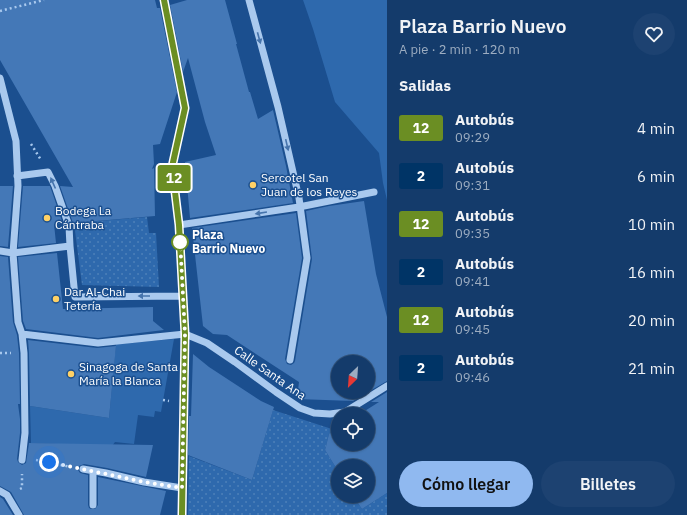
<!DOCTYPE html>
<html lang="es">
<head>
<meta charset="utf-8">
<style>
  :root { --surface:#143b6b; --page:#1d4271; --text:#f1f3f6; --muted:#9dadc1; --line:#33557e; --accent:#90b9f0 }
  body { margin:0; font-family:"IBM Plex Sans",sans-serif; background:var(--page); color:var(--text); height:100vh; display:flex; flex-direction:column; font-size:15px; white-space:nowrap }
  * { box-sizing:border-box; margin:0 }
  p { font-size:13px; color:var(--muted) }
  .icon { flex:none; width:22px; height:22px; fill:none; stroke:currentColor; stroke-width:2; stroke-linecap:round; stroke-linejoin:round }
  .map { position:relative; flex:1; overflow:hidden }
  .sheet { display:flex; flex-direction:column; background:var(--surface); width:300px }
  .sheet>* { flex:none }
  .badge { padding:0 8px; border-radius:3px; font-size:14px; line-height:26px }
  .needle { width:26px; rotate:205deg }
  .tools { position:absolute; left:331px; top:355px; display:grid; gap:8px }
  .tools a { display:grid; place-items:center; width:44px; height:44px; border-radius:50%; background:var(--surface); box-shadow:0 1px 3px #0004,0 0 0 1px var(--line); font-size:20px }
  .you { position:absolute; width:20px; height:20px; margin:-10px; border:3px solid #fff; border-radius:50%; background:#1a73e8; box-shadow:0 0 0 6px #1a73e833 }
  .map>.badge { position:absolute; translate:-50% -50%; box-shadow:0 0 0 2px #fff }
  h2 { padding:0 12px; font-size:15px; line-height:36px }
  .round { display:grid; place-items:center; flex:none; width:42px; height:42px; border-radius:21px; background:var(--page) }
  .headline { display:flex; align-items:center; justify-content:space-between; height:68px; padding:0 12px }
  h1 { font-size:19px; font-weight:600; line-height:30px }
  .cta { display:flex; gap:8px; margin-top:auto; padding:8px 12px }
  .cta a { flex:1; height:46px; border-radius:24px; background:var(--accent); color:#111; font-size:16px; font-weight:600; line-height:46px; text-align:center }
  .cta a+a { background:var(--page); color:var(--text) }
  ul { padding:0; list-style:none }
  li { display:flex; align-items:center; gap:12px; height:48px; padding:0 12px }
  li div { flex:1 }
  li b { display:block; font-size:15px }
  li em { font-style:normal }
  li .badge { min-width:44px; font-weight:700; text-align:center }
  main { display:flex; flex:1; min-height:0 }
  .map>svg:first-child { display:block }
  .green { fill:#2e69ad }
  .park { fill:url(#park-dots) }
  .building { fill:#4478b7 }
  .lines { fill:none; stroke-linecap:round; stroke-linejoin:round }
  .path { stroke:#a9c9ee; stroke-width:2.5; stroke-dasharray:2 3; stroke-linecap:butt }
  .minor { stroke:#a9c9ee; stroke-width:7 }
  .oneway { fill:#4674ac }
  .line-casing { stroke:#fff; stroke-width:9 }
  .line { stroke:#6b8e23; stroke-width:6 }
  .walk { stroke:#fff; stroke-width:4; stroke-dasharray:0 7.2 }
  .poi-dot { fill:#ffd166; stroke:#1b4f8f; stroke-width:1.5 }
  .stop-dot { fill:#fff; stroke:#6b8e23; stroke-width:2 }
  .labels { text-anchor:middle; stroke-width:3; stroke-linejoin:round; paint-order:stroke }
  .poi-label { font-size:12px; fill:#fff; stroke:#1b4f8f; text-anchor:start }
  .stop-label { font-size:12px; font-weight:bold; fill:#fff; stroke:#1b4f8f; text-anchor:start }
  .street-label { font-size:12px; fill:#fff; stroke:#1b4f8f }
</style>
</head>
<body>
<main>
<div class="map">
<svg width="387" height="515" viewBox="0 0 387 515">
  <defs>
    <pattern id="park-dots" width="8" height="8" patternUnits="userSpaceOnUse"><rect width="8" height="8" fill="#2e69ad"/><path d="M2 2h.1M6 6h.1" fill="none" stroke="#4d80b9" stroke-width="1.8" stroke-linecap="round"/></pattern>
  </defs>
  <rect width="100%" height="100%" fill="#1b4f8f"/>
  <!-- green -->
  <path class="green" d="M 303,0 L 387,0 L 387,200 L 383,183 L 379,153 L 335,102 L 313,29 Z
    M 174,339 L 161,412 L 155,411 L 154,417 L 138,415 L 134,444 L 115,442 L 112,446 L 31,443 L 30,406 L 109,418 L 116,344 Z"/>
  <!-- park -->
  <path class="park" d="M 147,217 L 149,233 L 156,233 L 159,287 L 82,285 L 74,223 Z
    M 273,410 L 335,430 L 329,434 L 325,450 L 338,471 L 338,496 L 353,496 L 362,509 L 387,493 L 387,515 L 188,515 L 189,456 L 252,480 Z"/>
  <!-- building -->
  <path class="building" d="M 0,0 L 155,0 L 157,8 L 160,8 L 177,92 L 160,144 L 153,145 L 154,164 L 152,169 L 154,168 L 155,216 L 73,223 L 60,186 L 73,187 L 0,60 Z
    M 187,0 L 225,0 L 237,44 L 236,44 L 249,92 L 250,92 L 258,119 L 273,110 L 286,166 L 293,203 L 190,218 L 185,162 L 216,155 L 205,122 L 188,58 L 183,72 L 170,5 Z
    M 0,186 L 13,186 L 8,247 L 0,246 Z
    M 23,186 L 50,186 L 63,224 L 54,224 L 56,243 L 18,247 Z
    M 364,201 L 376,274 L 387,317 L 387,381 L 368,392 L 368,362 L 338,362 L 338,392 L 368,392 L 353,401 L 297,399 L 299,382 L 227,335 L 213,334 L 203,326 L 192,228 L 296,213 L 302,258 L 285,359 L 287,364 L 291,365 L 294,363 L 295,361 L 312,259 L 306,211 L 329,206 Z
    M 57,253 L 63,309 L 153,307 L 153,321 L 164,330 L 98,338 L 26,329 L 23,321 L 18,257 Z
    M 0,256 L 8,257 L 13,322 L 17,335 L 19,353 L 20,404 L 18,404 L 20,419 L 20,433 L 17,459 L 18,462 L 22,465 L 26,463 L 29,443 L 153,445 L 146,477 L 107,468 L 84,464 L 79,466 L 78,470 L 80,473 L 88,475 L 88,505 L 89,508 L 91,509 L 95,509 L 98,505 L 98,477 L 166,491 L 160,515 L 24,515 L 11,492 L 0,486 Z
    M 28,340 L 97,348 L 116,346 L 109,418 L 30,406 L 29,353 Z
    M 193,354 L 209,367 L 261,401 L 274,407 L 252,480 L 188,455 L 189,416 L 191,416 Z
    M 387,392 L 387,493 L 362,509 L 353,496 L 368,496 L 368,466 L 338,466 L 338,471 L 325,450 L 329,434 L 338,428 L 338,444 L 368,444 L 368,414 L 360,414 L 379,402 L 371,402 Z
    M 0,497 L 3,499 L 13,515 L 0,515 Z"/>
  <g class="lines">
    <!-- path -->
    <path class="path" d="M 0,11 L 44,0
      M 31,144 L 41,160
      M 0,353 L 11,353
      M 163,400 L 169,401
      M 36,460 L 71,467
      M 20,489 L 22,488 L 22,474"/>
    <!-- minor -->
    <path class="minor" d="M 164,0 L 185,108 L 172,167 L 179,225 L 185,334 L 182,515
      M 249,0 L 278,107 L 299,198 L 307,258 L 290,360
      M 0,78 L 16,141 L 18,186 L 13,253 L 18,322 L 22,334 L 24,353 L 25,433 L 22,460
      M 17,176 L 48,172 L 55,186 L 69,226 L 70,246 L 75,297 L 183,296
      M 179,225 L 299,207 L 374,192
      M 0,251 L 13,253 L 70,246
      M 22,334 L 98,343 L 185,334 L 207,343 L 235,362 L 276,392 L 300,408 L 314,413 L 330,414 L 345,412 L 387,386
      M 83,469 L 106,473 L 144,482 L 182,488
      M 93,471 L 93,505
      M 0,491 L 7,495 L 19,515"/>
  </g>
  <!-- one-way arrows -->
  <defs><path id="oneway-solid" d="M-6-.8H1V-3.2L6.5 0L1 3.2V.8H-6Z"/></defs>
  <g class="oneway">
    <use href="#oneway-solid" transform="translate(259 38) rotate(75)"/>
    <use href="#oneway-solid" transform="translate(287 145) rotate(77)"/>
    <use href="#oneway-solid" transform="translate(53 183) rotate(-114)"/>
    <use href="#oneway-solid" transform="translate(261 213) rotate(171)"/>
    <use href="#oneway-solid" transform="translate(144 296) rotate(180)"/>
  </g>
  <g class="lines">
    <defs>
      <path id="line" d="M 164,0 L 185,108 L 172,167 L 179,225 L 185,334 L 182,515"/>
    </defs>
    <!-- line casing -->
    <use href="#line" class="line-casing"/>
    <!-- line -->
    <use href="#line" class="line"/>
    <!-- walk -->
    <path class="walk" d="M 49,462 L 144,482 L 182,488 L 185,334 L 180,239 L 180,242"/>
  </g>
  <!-- markers -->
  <g class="poi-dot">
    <circle cx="253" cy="185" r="4"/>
    <circle cx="47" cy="218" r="4"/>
    <circle cx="56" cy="299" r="4"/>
    <circle cx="71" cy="374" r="4"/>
  </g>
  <circle class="stop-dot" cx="180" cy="242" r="8"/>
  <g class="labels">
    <!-- poi labels -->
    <g class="poi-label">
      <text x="261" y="182">Sercotel San<tspan x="261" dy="14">Juan de los Reyes</tspan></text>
      <text x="55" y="215">Bodega La<tspan x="55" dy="14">Cántraba</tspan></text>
      <text x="64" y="296">Dar Al-Chai<tspan x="64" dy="14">Tetería</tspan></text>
      <text x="79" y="371">Sinagoga de Santa<tspan x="79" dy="14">María la Blanca</tspan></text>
    </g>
    <!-- stop labels -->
    <g class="stop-label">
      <text x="192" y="239">Plaza<tspan x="192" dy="14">Barrio Nuevo</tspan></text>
    </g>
    <!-- street labels -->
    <g class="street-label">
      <text transform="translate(270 373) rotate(35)" y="4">Calle Santa Ana</text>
    </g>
  </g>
</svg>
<div class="tools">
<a><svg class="needle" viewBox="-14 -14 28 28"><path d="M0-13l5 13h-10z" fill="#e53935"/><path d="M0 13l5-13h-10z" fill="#9dadc1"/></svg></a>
<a><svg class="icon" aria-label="locate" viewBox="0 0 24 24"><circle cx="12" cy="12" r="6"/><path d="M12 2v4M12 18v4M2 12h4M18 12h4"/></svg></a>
<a><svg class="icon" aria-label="layers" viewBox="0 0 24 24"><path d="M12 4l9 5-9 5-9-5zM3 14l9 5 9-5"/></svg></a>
</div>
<div class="you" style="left:49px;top:462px"></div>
<b class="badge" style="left:174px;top:178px;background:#6b8e23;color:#fff">12</b>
</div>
<section class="sheet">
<div class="headline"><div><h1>Plaza Barrio Nuevo</h1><p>A pie · 2 min · 120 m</p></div><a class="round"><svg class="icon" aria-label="heart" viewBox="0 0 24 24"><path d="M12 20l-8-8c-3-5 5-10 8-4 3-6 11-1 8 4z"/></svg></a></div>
<h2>Salidas</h2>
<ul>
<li><span class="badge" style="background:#6b8e23;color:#fff">12</span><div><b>Autobús</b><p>09:29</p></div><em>4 min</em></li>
<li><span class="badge" style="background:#003466;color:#fff">2</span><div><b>Autobús</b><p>09:31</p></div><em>6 min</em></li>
<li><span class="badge" style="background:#6b8e23;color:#fff">12</span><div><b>Autobús</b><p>09:35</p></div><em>10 min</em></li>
<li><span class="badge" style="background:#003466;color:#fff">2</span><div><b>Autobús</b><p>09:41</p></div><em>16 min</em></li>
<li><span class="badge" style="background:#6b8e23;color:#fff">12</span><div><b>Autobús</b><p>09:45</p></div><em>20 min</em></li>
<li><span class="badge" style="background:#003466;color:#fff">2</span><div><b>Autobús</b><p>09:46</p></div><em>21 min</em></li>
</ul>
<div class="cta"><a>Cómo llegar</a><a>Billetes</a></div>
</section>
</main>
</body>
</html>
